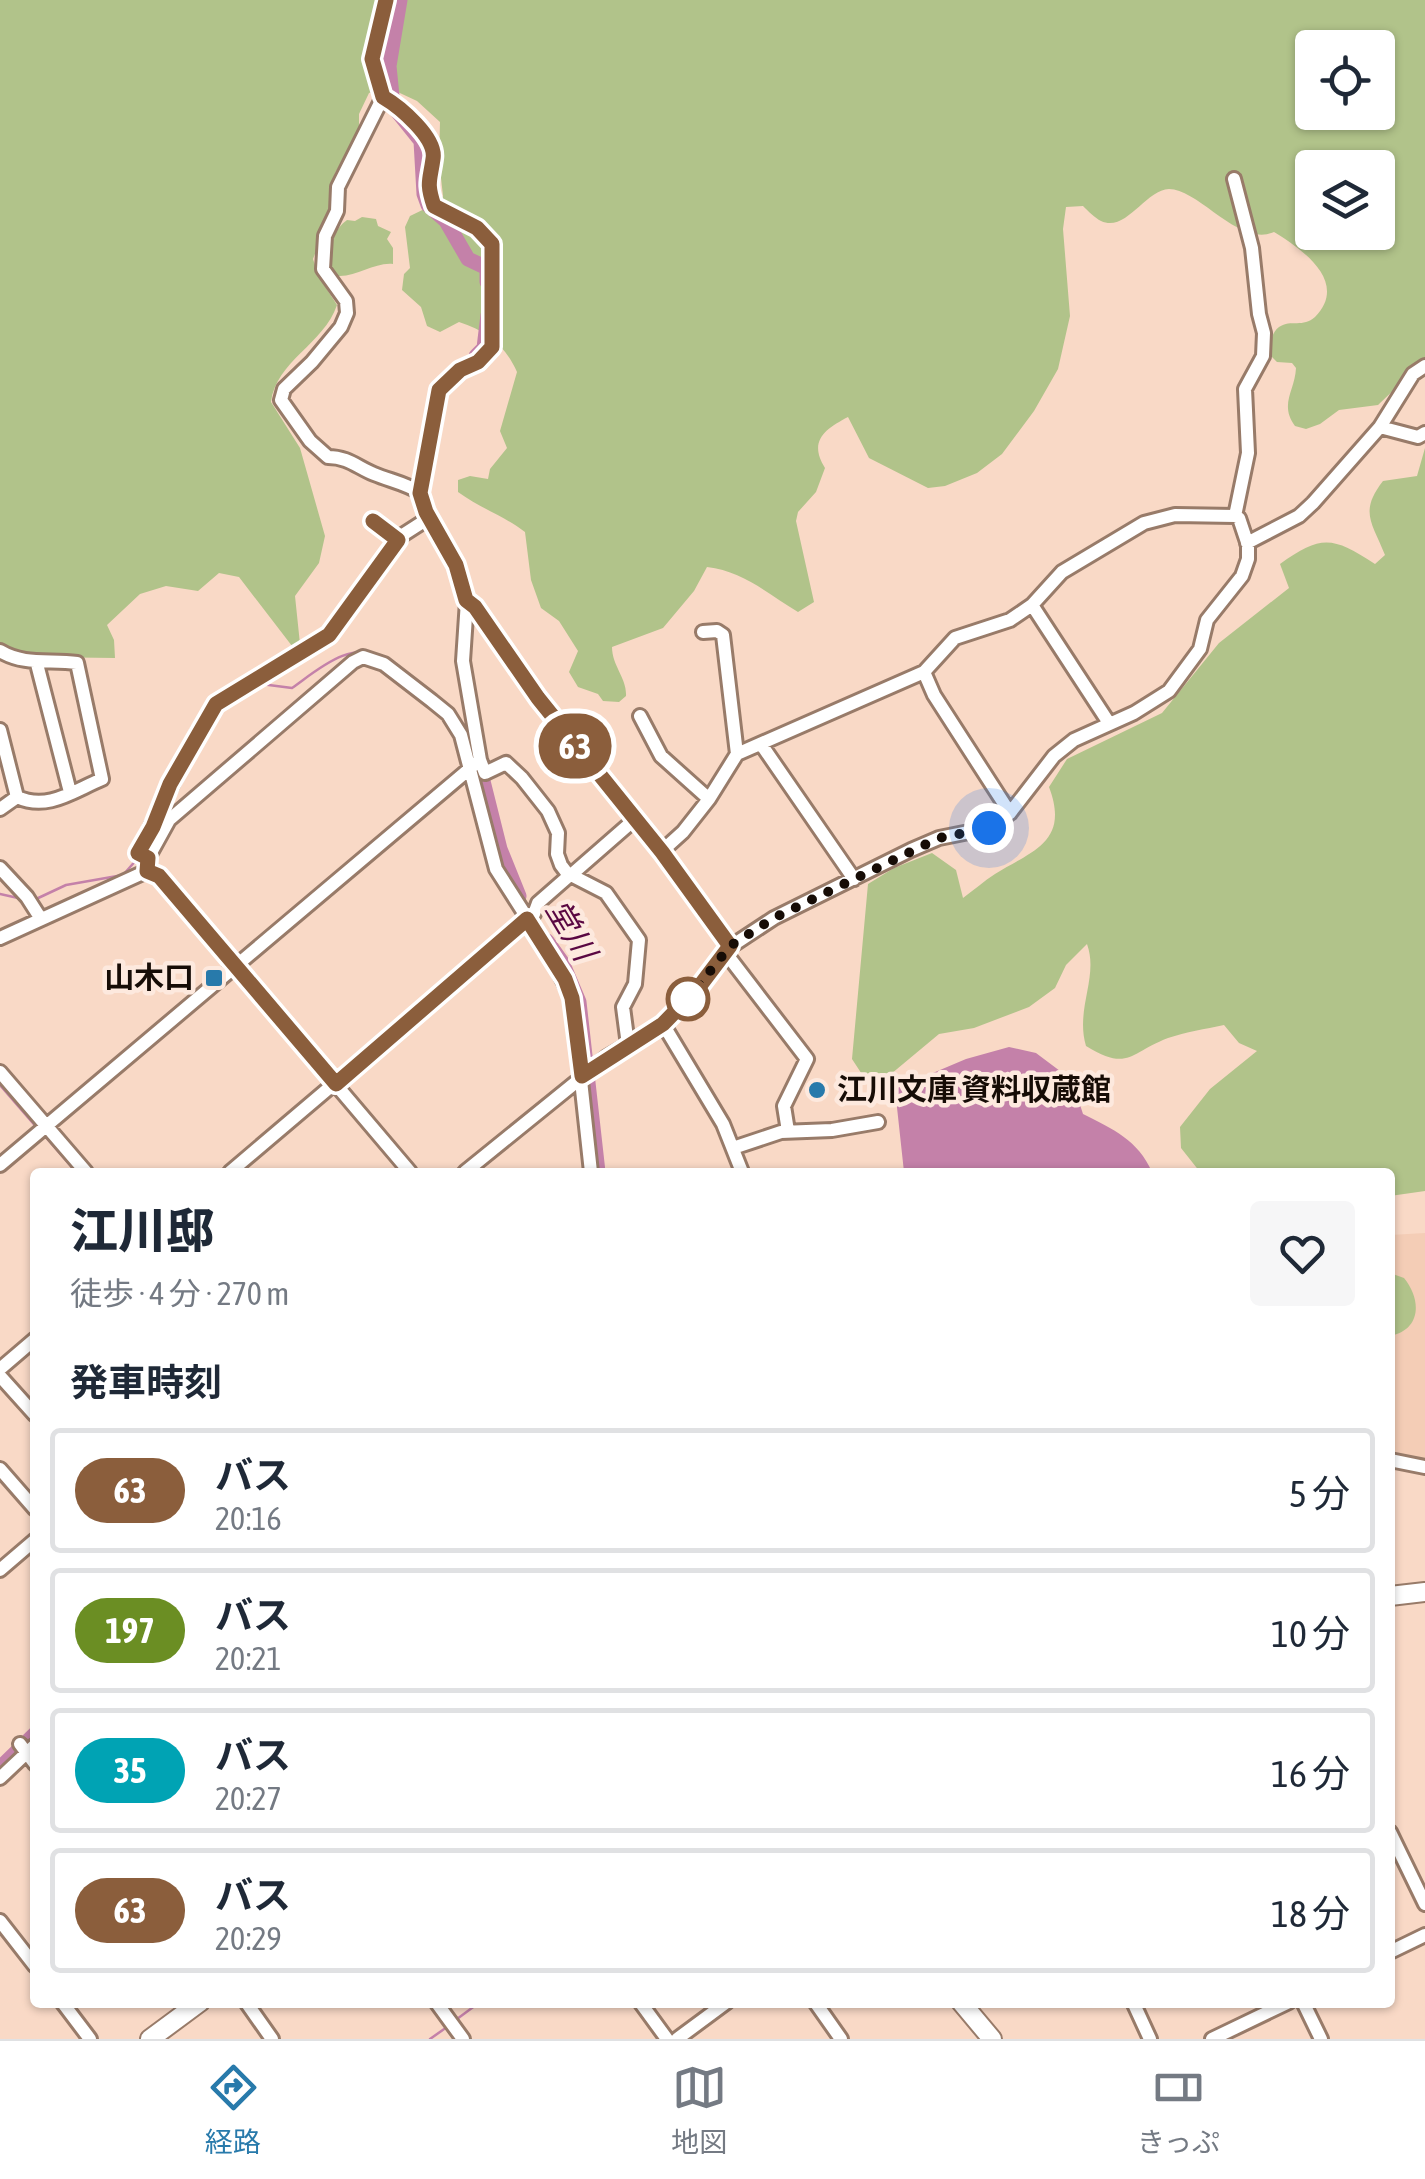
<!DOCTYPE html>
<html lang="ja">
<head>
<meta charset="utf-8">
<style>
  :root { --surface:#fff; --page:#f6f6f7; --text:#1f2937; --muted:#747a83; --line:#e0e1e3; --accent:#287aab }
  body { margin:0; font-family:"Asap Condensed","Noto Sans JP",sans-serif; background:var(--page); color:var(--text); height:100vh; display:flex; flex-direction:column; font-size:38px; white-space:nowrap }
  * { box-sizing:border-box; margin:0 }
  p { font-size:32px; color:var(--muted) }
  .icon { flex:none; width:55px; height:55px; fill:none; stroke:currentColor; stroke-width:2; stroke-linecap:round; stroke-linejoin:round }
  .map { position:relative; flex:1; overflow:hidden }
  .panel { position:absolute; left:30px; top:1168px; width:1365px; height:840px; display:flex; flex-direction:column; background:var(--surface); border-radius:10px; box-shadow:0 2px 8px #0004 }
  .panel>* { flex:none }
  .badge { padding:0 20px; border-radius:32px; font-size:35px; line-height:65px }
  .controls { position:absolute; left:1295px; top:30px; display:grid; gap:20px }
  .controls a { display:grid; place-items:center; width:100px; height:100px; border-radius:10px; background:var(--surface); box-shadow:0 2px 8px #0004; font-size:50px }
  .you { position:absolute; width:50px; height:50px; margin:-25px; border:8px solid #fff; border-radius:50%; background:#1a73e8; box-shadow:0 0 0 15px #1a73e833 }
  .map>.badge { position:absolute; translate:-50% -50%; box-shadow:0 0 0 5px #fff }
  h2 { padding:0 40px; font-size:38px; line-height:90px }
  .round { display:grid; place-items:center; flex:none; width:105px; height:105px; border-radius:10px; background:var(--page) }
  .overview { display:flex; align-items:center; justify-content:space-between; height:170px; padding:0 40px }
  h1 { font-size:48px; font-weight:800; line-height:75px }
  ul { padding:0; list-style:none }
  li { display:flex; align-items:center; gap:30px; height:125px; margin:0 20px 15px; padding:0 20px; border:5px solid var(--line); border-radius:10px }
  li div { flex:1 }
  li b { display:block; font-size:38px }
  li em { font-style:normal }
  li .badge { min-width:110px; font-weight:700; text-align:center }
  .menu { display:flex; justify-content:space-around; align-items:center; height:140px; border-top:2px solid var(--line); background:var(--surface); font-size:28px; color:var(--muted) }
  .menu a { display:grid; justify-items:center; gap:5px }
  .menu .selected { color:var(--accent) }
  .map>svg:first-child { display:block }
  .built { fill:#f4cdb6 }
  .green { fill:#b1c38a; fill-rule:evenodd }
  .water { fill:#c481a9 }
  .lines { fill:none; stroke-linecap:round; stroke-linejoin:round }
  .stream { stroke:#c481a9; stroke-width:2.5 }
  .river { stroke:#c481a9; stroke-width:15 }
  .minor-casing { stroke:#987b69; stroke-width:18 }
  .major-casing { stroke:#987b69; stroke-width:22 }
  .minor { stroke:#fff; stroke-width:12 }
  .major { stroke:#fff; stroke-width:18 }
  .line-casing { stroke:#fff; stroke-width:22 }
  .line { stroke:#8b5e3c; stroke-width:15 }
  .walk { stroke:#160c06; stroke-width:10; stroke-dasharray:0 18 }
  .poi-dot { fill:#287aab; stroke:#fde9de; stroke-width:4 }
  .stop-dot { fill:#fff; stroke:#8b5e3c; stroke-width:5 }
  .labels { text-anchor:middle; stroke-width:9; stroke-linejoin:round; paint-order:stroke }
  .poi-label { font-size:30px; font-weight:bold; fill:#160c06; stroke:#fde9de; text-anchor:end }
  .water-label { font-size:32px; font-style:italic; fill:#5a0742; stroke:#fde9de }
</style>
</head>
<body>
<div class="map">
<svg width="1425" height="2039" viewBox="0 0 1425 2039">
  <rect width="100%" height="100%" fill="#f9d9c6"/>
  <!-- built -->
  <path class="built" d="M 1425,1233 L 1425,1464 L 1390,1458 L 1390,1235 Z"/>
  <!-- green -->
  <path class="green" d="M 0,0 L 1425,0 L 1425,360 L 1378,405 L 1339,410 L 1320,424 L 1306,429 L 1295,426 C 1279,404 1295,391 1296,368 L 1292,363 L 1277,362 L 1271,356 C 1270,347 1270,334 1279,327 C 1291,319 1303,328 1315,317 C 1350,281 1300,248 1274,232 C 1240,248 1199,189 1169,189 C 1145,190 1126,233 1101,221 C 1095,218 1088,211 1083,206 L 1066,207 L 1063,229 L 1070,316 L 1058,369 L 1034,411 L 1002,454 L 977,473 L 945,486 L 928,488 L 869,458 L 848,417 C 825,429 808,441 825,468 L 816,492 L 798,512 L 796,521 L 814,602 L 798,612 C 768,594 743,571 707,567 L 694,591 L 663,628 L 612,647 C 612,666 627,678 626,696 L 619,702 L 603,701 L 598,694 L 578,687 L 569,672 L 578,651 L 559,621 L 541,608 L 531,580 L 525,532 C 504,516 480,508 458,492 L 458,480 L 470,476 L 488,479 L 490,469 L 507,448 L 500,431 L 517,372 C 505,345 487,331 459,322 L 440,332 L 427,326 L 421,307 L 402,290 L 404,274 L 410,268 L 405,227 L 410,216 L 439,202 L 443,196 L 439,160 L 440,122 L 417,101 L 387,87 L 369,93 L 359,114 L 359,132 L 335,173 L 328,220 L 313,259 L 319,277 L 337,305 C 324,344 276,361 271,402 L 300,448 L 325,536 L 319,563 L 295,596 L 300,644 L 292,646 L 239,577 L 219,573 L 198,591 L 166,586 L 140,594 L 107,625 L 114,640 L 115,658 L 37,657 L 0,645 ZM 1312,48 L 1378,48 L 1378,112 L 1312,112 ZM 1312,168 L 1378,168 L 1378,232 L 1312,232 Z
    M 362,217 L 376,219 L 378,226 L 391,232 L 387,239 L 393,248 L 393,264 C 375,262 357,277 338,276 L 331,269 C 328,250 331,232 347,220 L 355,221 Z
    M 1425,448 L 1425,1191 L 1390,1196 L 1390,1172 L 1200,1172 L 1181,1148 L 1180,1127 L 1210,1089 L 1257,1051 L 1239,1043 L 1224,1025 C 1205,1029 1186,1032 1168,1038 C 1129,1053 1129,1072 1086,1046 C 1075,1009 1099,977 1087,944 L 1066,965 L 1055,988 L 1029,1007 L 974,1028 L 939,1034 L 891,1074 L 869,1085 L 852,1059 L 868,884 L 894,868 L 932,853 L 956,870 L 963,898 C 974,890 984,881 995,874 C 1032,851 1070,842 1049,787 L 1067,759 L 1162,713 L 1219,643 L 1289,588 L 1280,564 C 1322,534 1333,537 1375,564 L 1385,555 C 1372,522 1359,512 1383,481 L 1417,476 Z
    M 1390,1273 L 1404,1278 C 1422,1300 1421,1330 1390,1336 Z"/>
  <!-- water -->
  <path class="water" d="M 1009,1047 L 1036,1053 L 1072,1080 L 1083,1114 C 1113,1129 1138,1140 1152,1172 L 904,1172 L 895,1089 L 966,1059 Z"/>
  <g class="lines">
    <!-- stream -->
    <path class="stream" d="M 261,684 L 292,688 C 319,669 352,638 386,659
      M 455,714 L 466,732
      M 211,723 L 225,707
      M 0,894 L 18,898
      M 34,900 L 66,885 L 123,875 L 138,858
      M 0,1085 L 38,1129
      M 44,1135 L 76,1172
      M 457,2019 L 480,2002
      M 430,2039 L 447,2027"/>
    <!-- river -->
    <path class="river" d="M 400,0 L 389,66 L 393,106 L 421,141 L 424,194 L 428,205 L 446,221 L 468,259 L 487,268 L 487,282
      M 476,356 L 484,348 L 488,315
      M 483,781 L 500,849 L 519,896
      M 547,941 L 562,962 L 579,1002 L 598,1172
      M 0,1768 L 35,1734"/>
    <defs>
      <path id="minor" d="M 386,0 L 372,59 L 383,97 L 338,187 L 337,211 L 325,236 L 323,269 L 346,301 L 347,313 L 341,327 L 312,362 L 284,389 L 281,400 L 310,441 L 328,457 C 348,457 357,467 374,474 C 391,481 405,483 421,493
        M 1380,427 L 1418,437 L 1425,433
        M 373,521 L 397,540
        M 1247,543 L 1299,516 L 1313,503 L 1380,427 L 1413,374 L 1425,366
        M 467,601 L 475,607 L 554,720 L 662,851 L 730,947
        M 1032,605 L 1109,723
        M 703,632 L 717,631 L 723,635 L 737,754
        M 0,651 C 25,666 50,659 77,663 L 102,779 C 73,791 48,811 17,797 L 0,809
        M 37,664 L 70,792
        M 924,672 L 934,695 L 1010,813
        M 640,716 L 661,756 L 709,799
        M 0,730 L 17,797
        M 761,744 L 854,879
        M 480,760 L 485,773 L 506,763 L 522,778 L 548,811 L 558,833 L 557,854 L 561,865 L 567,873 L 606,893 L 639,940 L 635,984 L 623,1007 L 628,1045
        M 662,851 L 683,832 L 709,799 L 737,754 L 924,672 L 955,638 L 1010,620 L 1032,605 L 1062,572 L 1144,523 L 1175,515 L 1235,516
        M 148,858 L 138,853 L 198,732 L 216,705 L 329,635 L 401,536 L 429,518
        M 0,868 L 27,897 L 41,919
        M 147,871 L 148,858 L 169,820 L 353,662 L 363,657 L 384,664 L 432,701 L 448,714 L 461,735 L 496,869 L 547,949 L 572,998 L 591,1172
        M 571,875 L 634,820
        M 0,938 L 147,871 L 159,876 L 410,1172
        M 725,952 L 807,1059 L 784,1106 L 788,1131
        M 663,1024 L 723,1124 L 742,1172
        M 0,1072 L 86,1172
        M 733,1148 L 781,1132 L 832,1130 L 878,1122
        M 0,1165 L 480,760 L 463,661 L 467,601 L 456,565 L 426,512 L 421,493 L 439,390 L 451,377 L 478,362 L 492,347 L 491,244 L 477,229 L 434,206 C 426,182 430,182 433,159 C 437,138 400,106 383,97
        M 230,1172 L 534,914 L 538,903 L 570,875
        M 465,1172 L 607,1057 L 663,1024 L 699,987 L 730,947 L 774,918 L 911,850 L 939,838 L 989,828 L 1010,813 L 1054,756 L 1074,740 L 1134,713 L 1169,691 L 1200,649 L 1207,620 L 1242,576 L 1248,559 L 1248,545 L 1239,518 L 1235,516 L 1248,453 L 1245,389 L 1263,356 L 1264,333 L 1259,314 L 1252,248 L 1234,179
        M 0,1369 L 35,1339
        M 0,1376 L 35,1415
        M 1390,1460 L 1425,1467
        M 0,1469 L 35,1509
        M 0,1570 L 35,1540
        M 20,1744 L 35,1764
        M 0,1778 L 35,1745
        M 1390,1832 L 1425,1904
        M 0,1921 L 35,1966
        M 1390,1952 L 1425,1935
        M 62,2002 L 90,2039
        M 246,2002 L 272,2039
        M 436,2002 L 463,2039
        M 640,2002 L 667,2039
        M 815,2002 L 841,2039
        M 1133,2002 L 1150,2039
        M 1303,2002 L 1321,2039
        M 677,2039 L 727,2002
        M 1212,2039 L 1289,2002"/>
      <path id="major" d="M 1390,1596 L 1425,1592
        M 961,2002 L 992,2039
        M 150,2039 L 200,2002"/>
    </defs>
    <!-- minor casing -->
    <use href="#minor" class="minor-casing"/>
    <!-- major casing -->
    <use href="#major" class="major-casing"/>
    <!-- minor -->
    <use href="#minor" class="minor"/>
    <!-- major -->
    <use href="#major" class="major"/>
  </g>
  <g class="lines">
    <defs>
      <path id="line" d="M 373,521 L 398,540 L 329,635 L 216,704 L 170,784 L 153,827 L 138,853 L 148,858 L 147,871 L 159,876 L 336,1084 L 527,919 L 565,979 L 572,998 L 582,1076 L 663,1024 L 699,987 L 730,946 L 662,852 L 538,698 L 475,607 L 466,600 L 456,565 L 426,512 L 420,493 L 439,390 L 460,370 L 478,362 L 492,347 L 492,244 L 477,228 L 434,206 C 426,182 430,181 433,159 C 437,138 400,107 383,97 L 372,59 L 386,0"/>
    </defs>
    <!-- line casing -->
    <use href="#line" class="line-casing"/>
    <!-- line -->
    <use href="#line" class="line"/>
    <!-- walk -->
    <path class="walk" d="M 688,999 L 730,946 L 774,918 L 939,838 L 989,828"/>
  </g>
  <!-- markers -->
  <g class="poi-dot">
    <rect x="204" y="968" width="20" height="20" rx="5"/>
    <circle cx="817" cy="1090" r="10"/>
  </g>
  <circle class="stop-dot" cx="688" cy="999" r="20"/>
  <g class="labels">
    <!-- poi labels -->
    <g class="poi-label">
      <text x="194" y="988">山木口</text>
      <text x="837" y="1100" text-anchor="start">江川文庫 資料収蔵館</text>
    </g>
    <!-- water labels -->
    <g class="water-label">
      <text transform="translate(571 930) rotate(59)" y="11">堂川</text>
    </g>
  </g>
</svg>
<div class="controls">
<a><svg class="icon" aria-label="locate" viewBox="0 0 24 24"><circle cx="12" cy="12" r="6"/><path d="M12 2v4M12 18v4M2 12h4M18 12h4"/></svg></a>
<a><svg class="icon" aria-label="layers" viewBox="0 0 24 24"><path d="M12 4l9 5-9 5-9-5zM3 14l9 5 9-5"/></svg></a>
</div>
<div class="you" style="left:989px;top:828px"></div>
<b class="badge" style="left:575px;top:746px;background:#8b5e3c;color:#fff">63</b>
<section class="panel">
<div class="overview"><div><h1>江川邸</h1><p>徒歩 · 4 分 · 270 m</p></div><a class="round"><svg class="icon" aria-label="heart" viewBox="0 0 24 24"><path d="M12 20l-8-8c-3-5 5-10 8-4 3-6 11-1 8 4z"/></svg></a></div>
<h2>発車時刻</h2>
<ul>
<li><span class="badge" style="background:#8b5e3c;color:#fff">63</span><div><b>バス</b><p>20:16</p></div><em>5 分</em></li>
<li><span class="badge" style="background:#6b8e23;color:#fff">197</span><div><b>バス</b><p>20:21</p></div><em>10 分</em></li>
<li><span class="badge" style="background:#00a3b4;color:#fff">35</span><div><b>バス</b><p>20:27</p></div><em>16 分</em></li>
<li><span class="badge" style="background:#8b5e3c;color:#fff">63</span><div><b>バス</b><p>20:29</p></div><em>18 分</em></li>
</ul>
</section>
</div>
<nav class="menu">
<a class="selected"><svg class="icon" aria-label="directions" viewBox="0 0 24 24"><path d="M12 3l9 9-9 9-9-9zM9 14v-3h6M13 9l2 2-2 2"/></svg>経路</a>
<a><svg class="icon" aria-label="map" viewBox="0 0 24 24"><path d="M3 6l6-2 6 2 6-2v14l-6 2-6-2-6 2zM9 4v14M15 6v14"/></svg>地図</a>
<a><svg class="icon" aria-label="tickets" viewBox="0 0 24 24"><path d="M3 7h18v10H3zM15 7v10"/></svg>きっぷ</a>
</nav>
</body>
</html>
